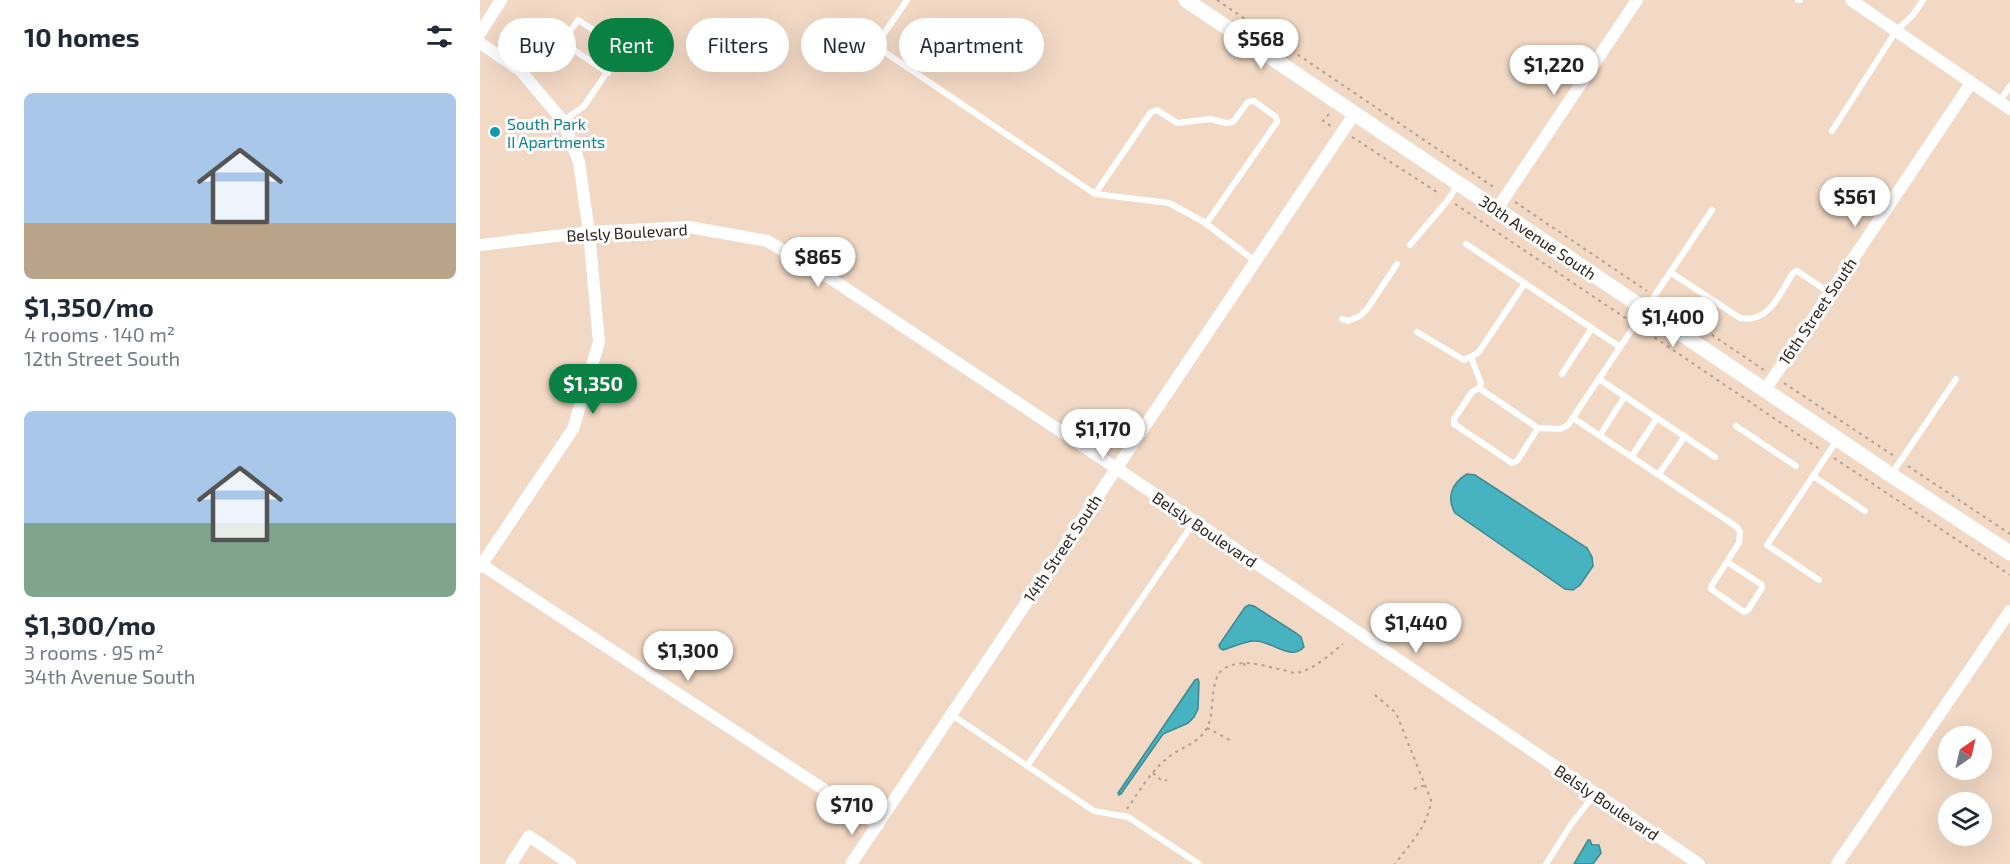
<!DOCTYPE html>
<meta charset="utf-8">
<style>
body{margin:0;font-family:"Exo 2",sans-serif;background:#f2f2f3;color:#1f2937;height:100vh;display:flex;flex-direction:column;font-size:22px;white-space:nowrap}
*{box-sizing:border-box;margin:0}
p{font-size:20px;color:#747a83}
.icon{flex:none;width:33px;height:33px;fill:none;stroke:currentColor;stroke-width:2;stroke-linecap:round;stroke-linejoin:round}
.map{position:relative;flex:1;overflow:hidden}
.sheet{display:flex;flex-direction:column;background:#fff;width:480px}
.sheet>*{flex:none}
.hud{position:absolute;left:18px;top:18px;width:570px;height:54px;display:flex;gap:12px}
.needle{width:39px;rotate:34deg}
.fabs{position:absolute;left:1458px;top:726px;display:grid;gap:12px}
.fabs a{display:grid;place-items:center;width:54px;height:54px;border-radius:50%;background:#fff;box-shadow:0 6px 24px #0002;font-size:30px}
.price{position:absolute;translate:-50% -51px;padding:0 14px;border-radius:21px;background:#fff;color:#222;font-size:20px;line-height:39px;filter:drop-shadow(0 2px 3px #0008)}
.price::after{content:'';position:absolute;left:50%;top:36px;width:18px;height:14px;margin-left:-9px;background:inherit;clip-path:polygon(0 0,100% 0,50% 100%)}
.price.on{background:#0b8043;color:#fff}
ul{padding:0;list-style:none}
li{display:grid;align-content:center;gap:12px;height:318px;padding:0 24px}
li span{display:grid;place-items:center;height:186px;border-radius:9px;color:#555}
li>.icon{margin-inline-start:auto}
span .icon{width:108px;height:108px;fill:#fffc;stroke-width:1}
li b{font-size:26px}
h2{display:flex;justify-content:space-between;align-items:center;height:72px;padding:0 24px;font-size:26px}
.chip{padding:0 21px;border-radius:27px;background:#fff;box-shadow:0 6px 24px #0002;font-size:21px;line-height:54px}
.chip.on{background:#0b8043;color:#fff}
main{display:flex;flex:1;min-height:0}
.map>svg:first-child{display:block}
.water{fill:#47b3c0;stroke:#3f888f;stroke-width:1.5}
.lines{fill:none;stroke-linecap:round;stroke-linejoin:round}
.path{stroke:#b4a090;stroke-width:2;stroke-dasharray:3 4.5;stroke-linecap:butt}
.service{stroke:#fff;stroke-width:6}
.minor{stroke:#fff;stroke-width:12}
.tertiary{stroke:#fff;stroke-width:15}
.culture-dot{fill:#0f9aa8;stroke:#fff;stroke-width:2}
.labels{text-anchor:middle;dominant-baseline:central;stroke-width:6;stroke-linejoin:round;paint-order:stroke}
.culture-label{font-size:16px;fill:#0d838f;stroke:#fff;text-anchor:start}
.street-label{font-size:16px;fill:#2d241c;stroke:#fff}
</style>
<main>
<section class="sheet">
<h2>10 homes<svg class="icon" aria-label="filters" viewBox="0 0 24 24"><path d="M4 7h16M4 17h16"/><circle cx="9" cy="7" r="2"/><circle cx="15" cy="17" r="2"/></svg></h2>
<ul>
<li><span style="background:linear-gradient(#a9c7e8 70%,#b9a48a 0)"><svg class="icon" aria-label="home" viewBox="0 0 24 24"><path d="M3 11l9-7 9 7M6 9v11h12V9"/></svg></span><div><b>$1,350/mo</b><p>4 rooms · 140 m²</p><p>12th Street South</p></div></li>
<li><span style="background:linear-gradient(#a9c7e8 60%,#7fa58c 0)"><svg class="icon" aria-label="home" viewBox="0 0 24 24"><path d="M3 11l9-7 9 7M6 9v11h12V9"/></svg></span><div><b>$1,300/mo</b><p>3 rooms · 95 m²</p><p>34th Avenue South</p></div></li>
</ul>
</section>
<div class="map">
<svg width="1530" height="864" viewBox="0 0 1530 864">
<rect width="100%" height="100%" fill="#f2d9c5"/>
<g class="water">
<path d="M987,474l8,1 112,73 5,9 1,9 -13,19 -7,5 -8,-1 -110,-76c-9,-16 -3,-30 12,-39z"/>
<path d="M769,605l5,1 42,27 5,4 3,10c-14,15 -33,-7 -49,-6 -11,0 -22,6 -32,9l-3,-2 -1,-3 26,-38z"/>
<polygon points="718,679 719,682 718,709 714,717 708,723 683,734 641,794 639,795 638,793 715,680"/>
<polygon points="1108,840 1110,840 1112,845 1119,845 1121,853 1113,864 1094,864"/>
</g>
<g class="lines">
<g class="path">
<polyline points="737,0 1015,188"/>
<polyline points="849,114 843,121 851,126"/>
<polyline points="872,137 960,194"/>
<polyline points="1035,202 1167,291"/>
<polyline points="975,204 1147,319"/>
<polyline points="1182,301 1284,370"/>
<polyline points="1162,329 1341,450"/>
<polyline points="1304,383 1414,456"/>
<polyline points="1354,458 1530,575"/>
<polyline points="1428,466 1530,534"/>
<polyline points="764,663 765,670"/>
<path d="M895,695l21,18 35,87c-2,25 -22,45 -36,64"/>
<polyline points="727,728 750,740"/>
<polyline points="673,773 682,781 687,780"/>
<polyline points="934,789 946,785"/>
<path d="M647,809c11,-16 23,-36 37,-48 13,-13 34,-16 43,-33 9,-16 1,-51 18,-60 19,-10 39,-2 58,2 4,1 9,3 13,3 18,-3 34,-19 47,-29"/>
</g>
<g class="service">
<polyline points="427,0 401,38 400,47 403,51 615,194 689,203 724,222 775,261"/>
<polyline points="1318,0 1320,0"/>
<polyline points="1520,101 1530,86"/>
<polyline points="83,121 104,106 143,49 98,20 82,42 128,73"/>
<polyline points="1352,131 1416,31 1433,15 1443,0"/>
<polyline points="615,194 671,112 677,110 697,123 730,119 746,123 753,122 768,102 774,101 796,117 797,122 726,224"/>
<polyline points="986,244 1140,347"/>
<polyline points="930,245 968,200 978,184"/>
<path d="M1190,272l70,46c29,6 40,-25 53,-45l4,-2 33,22"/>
<polyline points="862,319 868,321 880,316 887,309 917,264"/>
<polyline points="937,332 984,360 998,353 1045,283"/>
<polyline points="991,357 1001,383 999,388"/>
<polyline points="1082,374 1112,328"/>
<polyline points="1119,379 1235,457"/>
<polyline points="1093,418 1257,527 1260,532 1259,543 1232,585 1231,589 1264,612 1268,610 1282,588 1281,584 1247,562"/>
<polyline points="1256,426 1316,466"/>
<polyline points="1058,428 1037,461 1032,463 974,424 974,419 992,392 999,388 1058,428 1081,429 1088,425 1232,210"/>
<polyline points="1120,435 1145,396"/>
<polyline points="1152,456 1177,418"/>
<polyline points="1179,474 1205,436"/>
<polyline points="1411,475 1476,379"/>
<polyline points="1333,476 1385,511"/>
<polyline points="1339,580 1287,545 1357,440"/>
<polyline points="472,715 614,811 648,817 719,864"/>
<polyline points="547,766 714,522"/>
<polyline points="1066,864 1092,823 1115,794"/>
</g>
<g class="minor">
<polyline points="1371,0 1530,109"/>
<polyline points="0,33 21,0"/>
<polyline points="0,43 40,70 83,121 99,162 109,232 119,342 93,429 0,567"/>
<polyline points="1017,209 1157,0"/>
<polyline points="0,245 109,232 209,227 287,241 350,278 636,468 1219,864"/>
<polyline points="1285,390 1491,83"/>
<polyline points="2,565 398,825"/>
<polyline points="31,864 49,836 90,864"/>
<polyline points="371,864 875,113"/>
<polyline points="1357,864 1530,611"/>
</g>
<polyline class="tertiary" points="706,0 1411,475 1530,553"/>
</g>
<circle class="culture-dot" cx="15" cy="132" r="6"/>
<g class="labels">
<g class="culture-label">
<text x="27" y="123">South Park<tspan x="27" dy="18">II Apartments</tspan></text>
</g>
<g class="street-label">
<text transform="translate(147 232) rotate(-3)">Belsly Boulevard</text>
<text transform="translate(1058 237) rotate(34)">30th Avenue South</text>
<text transform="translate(1337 311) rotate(-56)">16th Street South</text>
<text transform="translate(725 529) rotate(34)">Belsly Boulevard</text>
<text transform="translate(582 548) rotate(-56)">14th Street South</text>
<text transform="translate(1127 802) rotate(34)">Belsly Boulevard</text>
</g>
</g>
</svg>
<div class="fabs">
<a><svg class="needle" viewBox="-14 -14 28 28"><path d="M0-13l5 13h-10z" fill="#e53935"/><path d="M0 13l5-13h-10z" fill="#747a83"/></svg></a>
<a><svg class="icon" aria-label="layers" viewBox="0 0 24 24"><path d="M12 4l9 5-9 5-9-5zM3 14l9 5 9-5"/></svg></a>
</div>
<b class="price" style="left:781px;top:70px">$568</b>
<b class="price" style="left:1074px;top:96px">$1,220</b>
<b class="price" style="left:1375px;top:228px">$561</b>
<b class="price" style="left:338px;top:288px">$865</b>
<b class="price" style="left:1193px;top:348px">$1,400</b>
<b class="price on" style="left:113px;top:415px">$1,350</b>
<b class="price" style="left:623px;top:460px">$1,170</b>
<b class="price" style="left:936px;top:654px">$1,440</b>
<b class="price" style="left:208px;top:682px">$1,300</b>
<b class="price" style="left:372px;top:836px">$710</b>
<div class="hud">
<a class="chip">Buy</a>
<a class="chip on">Rent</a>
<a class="chip">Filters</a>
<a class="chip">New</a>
<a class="chip">Apartment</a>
</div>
</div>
</main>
